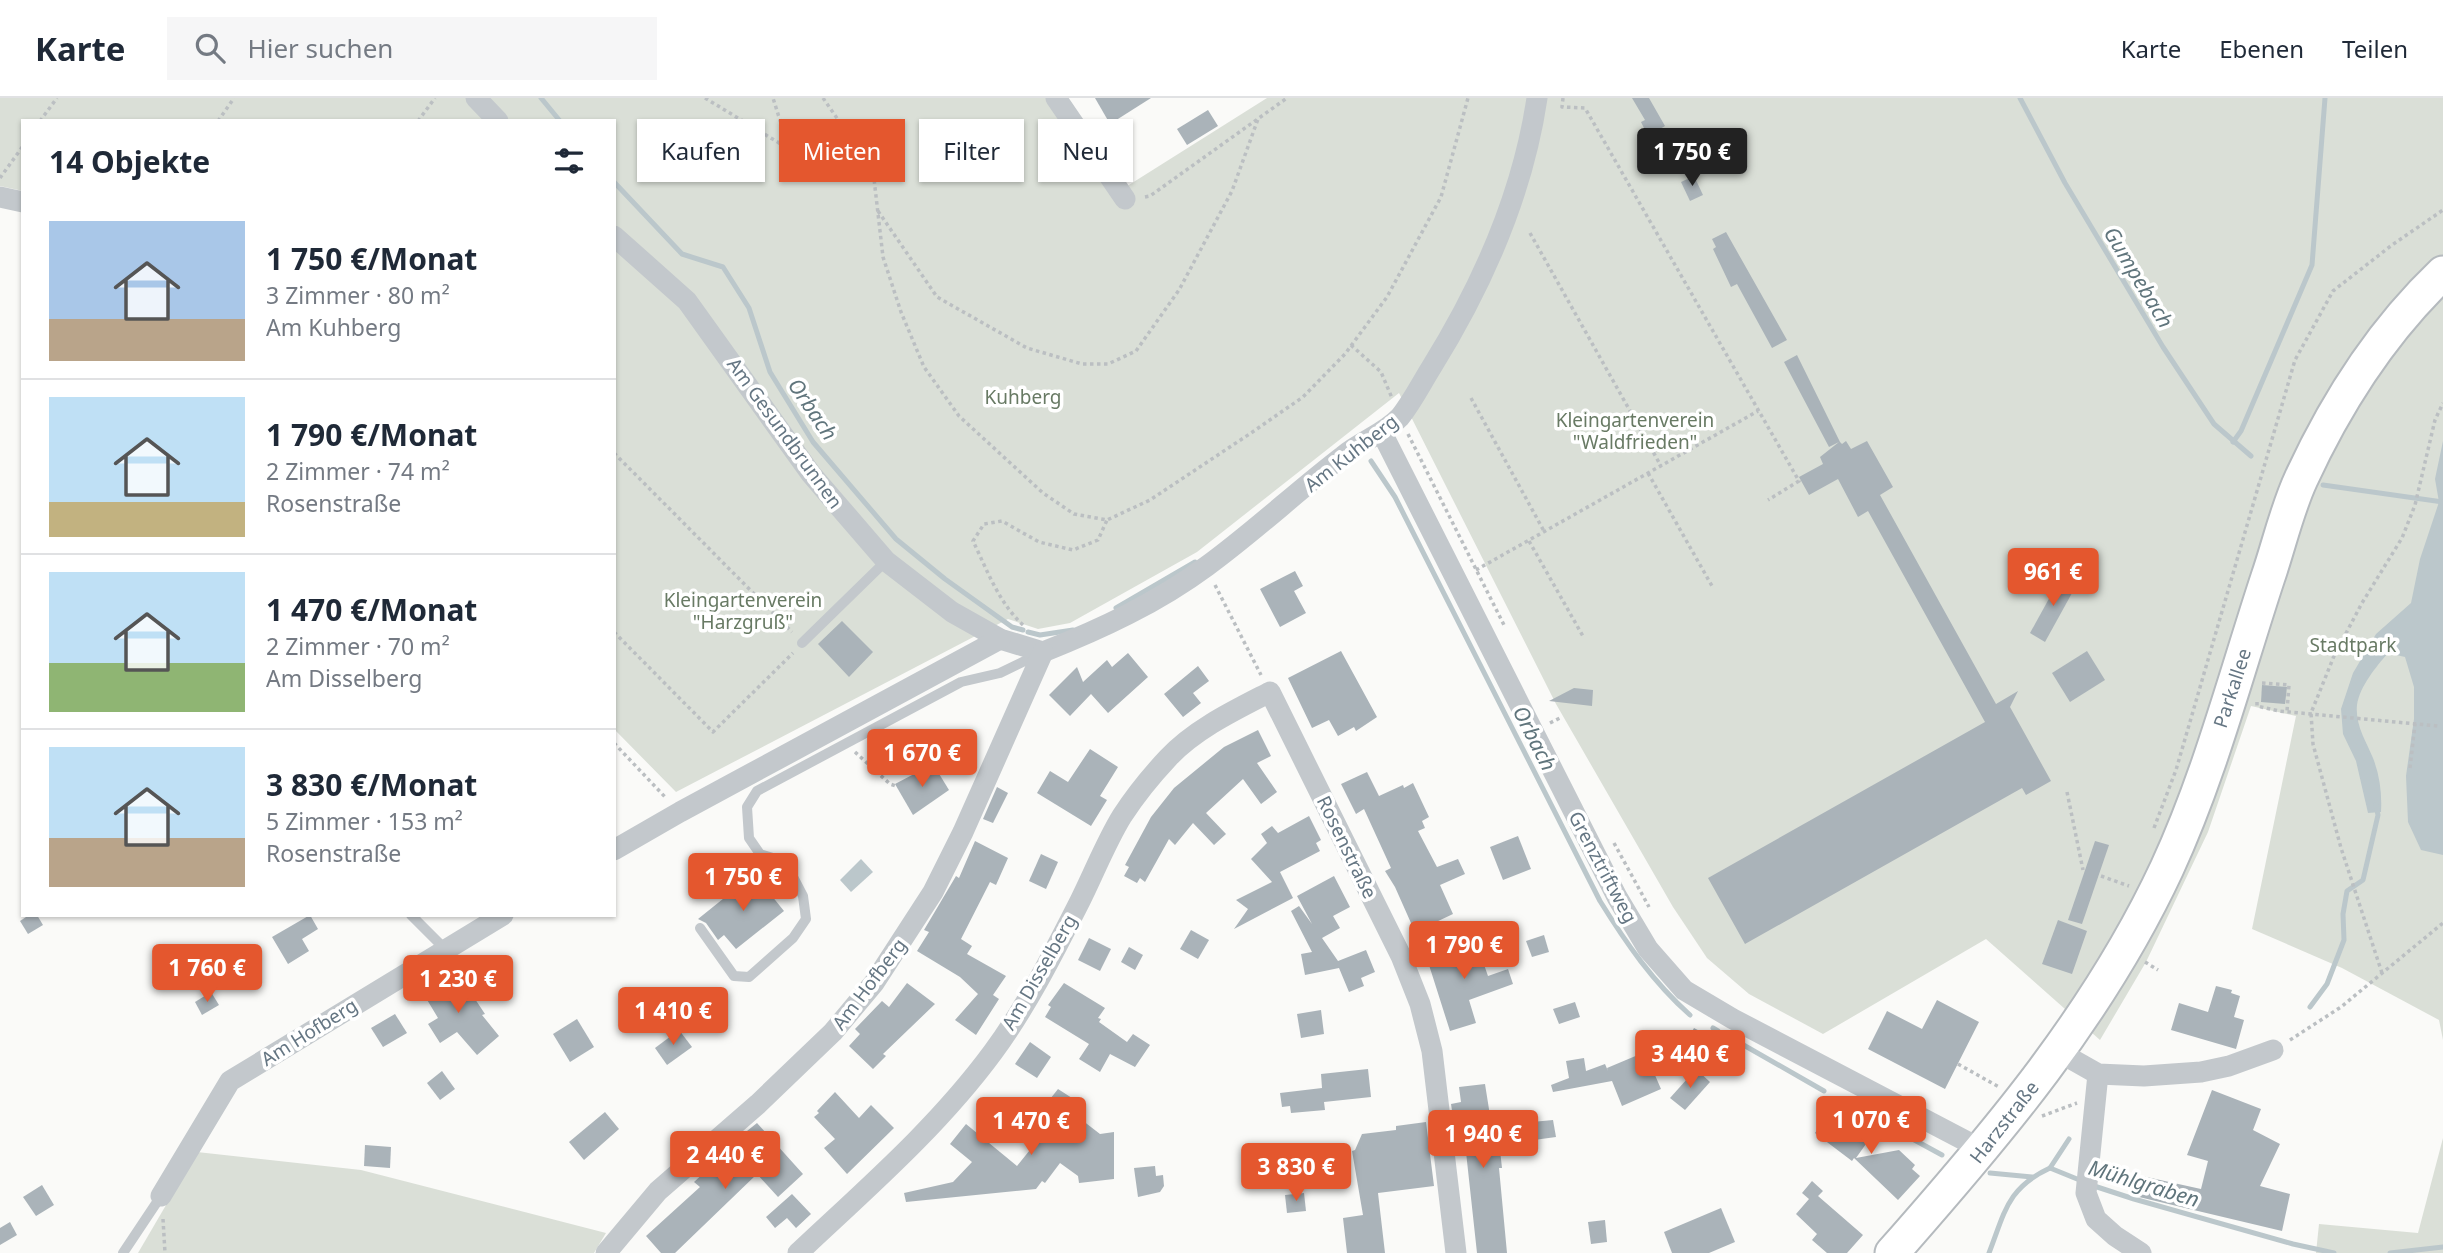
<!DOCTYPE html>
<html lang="de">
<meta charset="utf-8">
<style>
body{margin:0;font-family:"Noto Sans",sans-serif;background:#f6f6f7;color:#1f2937;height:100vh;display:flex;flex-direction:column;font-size:26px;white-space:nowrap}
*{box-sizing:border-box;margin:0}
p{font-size:23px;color:#747a83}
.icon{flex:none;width:38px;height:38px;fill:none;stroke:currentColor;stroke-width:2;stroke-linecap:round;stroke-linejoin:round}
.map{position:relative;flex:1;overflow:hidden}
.side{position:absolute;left:21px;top:21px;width:595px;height:798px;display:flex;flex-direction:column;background:#fff;border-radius:0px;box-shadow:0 2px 5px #0004}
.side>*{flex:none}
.guide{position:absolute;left:637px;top:21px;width:665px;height:63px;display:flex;gap:14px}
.price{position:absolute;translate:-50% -60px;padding:0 16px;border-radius:7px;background:#e4572e;color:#fff;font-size:23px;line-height:46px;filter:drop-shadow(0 2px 4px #0008)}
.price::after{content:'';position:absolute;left:50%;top:42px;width:21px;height:16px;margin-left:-10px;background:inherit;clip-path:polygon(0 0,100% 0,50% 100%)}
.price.current{background:#222;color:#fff}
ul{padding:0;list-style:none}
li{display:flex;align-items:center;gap:21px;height:175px;padding:0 28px}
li+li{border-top:2px solid #e0e1e3}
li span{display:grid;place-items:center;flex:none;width:196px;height:140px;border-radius:0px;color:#555}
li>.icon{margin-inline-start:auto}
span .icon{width:84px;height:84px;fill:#fffc;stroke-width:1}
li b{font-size:30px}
h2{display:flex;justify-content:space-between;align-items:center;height:84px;padding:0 28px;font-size:30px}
.pill{padding:0 24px;border-radius:0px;background:#fff;box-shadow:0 2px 5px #0004;font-size:24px;line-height:63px}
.pill.current{background:#e4572e;color:#fff}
header{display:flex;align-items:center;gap:42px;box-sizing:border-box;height:98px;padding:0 35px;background:#fff;border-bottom:2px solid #e0e1e3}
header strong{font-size:33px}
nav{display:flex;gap:38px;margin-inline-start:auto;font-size:24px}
.search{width:490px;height:63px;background:#f6f6f7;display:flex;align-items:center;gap:18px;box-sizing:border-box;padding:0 24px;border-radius:0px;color:#747a83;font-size:26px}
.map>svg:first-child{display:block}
.green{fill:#dadfd7}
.water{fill:#bbc7cb}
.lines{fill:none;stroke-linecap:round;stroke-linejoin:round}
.stream{stroke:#bbc7cb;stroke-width:5}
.building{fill:#aab3b9}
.primary-casing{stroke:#b5babe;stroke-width:37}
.path{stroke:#bbbfc2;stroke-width:3.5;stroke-dasharray:3.5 3.5;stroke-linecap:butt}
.service{stroke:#c3c8cc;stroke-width:10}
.minor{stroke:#c3c8cc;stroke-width:21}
.primary{stroke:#fff;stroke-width:33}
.labels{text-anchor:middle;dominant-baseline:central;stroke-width:7;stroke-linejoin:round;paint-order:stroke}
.park-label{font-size:19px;fill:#687a64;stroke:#fff}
.street-label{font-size:19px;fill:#657683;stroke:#fff}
.water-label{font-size:21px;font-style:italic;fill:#60757c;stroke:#fff}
</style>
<header>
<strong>Karte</strong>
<div class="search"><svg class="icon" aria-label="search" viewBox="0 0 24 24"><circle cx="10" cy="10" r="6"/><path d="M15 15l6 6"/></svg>Hier suchen</div>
<nav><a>Karte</a><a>Ebenen</a><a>Teilen</a></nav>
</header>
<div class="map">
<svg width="2443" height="1155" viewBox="0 0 2443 1155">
<rect width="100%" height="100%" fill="#fafaf8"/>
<g class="green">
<polygon points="0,0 1047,0 1113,97 1267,0 2443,0 2443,942 2439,922 2342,870 2252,831 2296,618 2251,608 2208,734 2146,864 2100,942 1986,841 1823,936 1749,896 1707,860 1673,809 1556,606 1399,295 1197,454 1070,525 1038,531 1008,521 676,694 614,631 614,23 23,23 23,93 0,88"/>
<polygon points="2443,1040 2443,1155 2316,1155 2319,1126 2418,1135"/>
<polygon points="197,1054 361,1072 606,1135 594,1155 138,1155"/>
</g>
<g class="water">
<path d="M2443,343v414l-22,-5 -13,-28 -2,-46 8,-57v-32l-9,-30 -17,-4c-12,14 -28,33 -31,52 -2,20 9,36 16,53 7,18 9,36 8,54l-13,1 -12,-52 -13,-27 -2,-25 12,-36 23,-39 35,-31 9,-44 19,-57 -4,-23z"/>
<polygon points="861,761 873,774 851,794 840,782"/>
</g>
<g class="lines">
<g class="stream">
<polyline points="541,0 560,23"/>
<polyline points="2020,0 2065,85 2163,249 2214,326 2251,358"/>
<polyline points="614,84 682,156 723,169 749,210 770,274 813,344 896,441 945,481 1012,529 1023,532"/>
<polyline points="2233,344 2241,333 2312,167 2325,0"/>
<path d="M1371,363l24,36 205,404c26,42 53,81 90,114"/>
<polyline points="2323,387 2443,404"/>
<polyline points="1116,510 1195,464"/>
<polyline points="1028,534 1040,537 1073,532"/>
<polyline points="2310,909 2327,886 2344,842 2343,816 2347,793 2363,782 2378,717 2376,707"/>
<polyline points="1713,930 1718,933"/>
<polyline points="1740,945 1824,993"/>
<polyline points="1841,1002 1942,1057"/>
<polyline points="2050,1070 2069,1041"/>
<polyline points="1990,1075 2032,1079"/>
<polyline points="2091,1087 2134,1101 2293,1146 2334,1155"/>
<path d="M1989,1155c16,-41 18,-65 61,-85l32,13"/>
<polyline points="2390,1155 2443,1149"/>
</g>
</g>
<g class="building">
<polygon points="1095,0 1151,0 1110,26"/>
<polygon points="1632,0 1649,0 1665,28 1648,38 1641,24 1645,22"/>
<polygon points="1208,12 1218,28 1187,47 1177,31"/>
<polygon points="1678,49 1688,70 1675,76 1665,55"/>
<polygon points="1694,78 1703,97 1690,103 1681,84"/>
<polygon points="1726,134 1787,242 1772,250 1737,186 1731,189 1713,151 1716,149 1712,141"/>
<polygon points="1797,257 1840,344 1842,346 1846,343 1851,351 1867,343 1893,389 1880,397 1996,606 2018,593 2010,609 2051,683 2026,697 2022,690 1745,846 1708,780 1985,624 1868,413 1858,419 1838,381 1809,397 1799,379 1823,366 1820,359 1839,344 1829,349 1784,264"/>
<polygon points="1295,473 1303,488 1294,493 1306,515 1280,529 1260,491"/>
<polygon points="2062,477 2077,486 2045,544 2030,535"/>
<polygon points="842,523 873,554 849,579 818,546"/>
<polygon points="1341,553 1377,619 1356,633 1354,629 1338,638 1329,622 1312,630 1288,580"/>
<polygon points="2087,553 2105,582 2070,604 2052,575"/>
<polygon points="1128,555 1148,579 1108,615 1091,596 1070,618 1049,597 1077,569 1083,584 1107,562 1112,569"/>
<polygon points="1198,568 1209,583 1193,595 1201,605 1183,619 1164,596"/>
<polygon points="2262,587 2287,589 2285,606 2261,604"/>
<polygon points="1574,590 1593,592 1592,608 1549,603"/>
<polygon points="1258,632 1271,658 1257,665 1277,694 1261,706 1243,681 1206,715 1226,736 1214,747 1193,725 1175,747 1169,741 1145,784 1140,780 1137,785 1124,778 1129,769 1125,767 1151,719 1174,690 1224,649"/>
<polygon points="1090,651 1118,669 1100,698 1107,702 1091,728 1037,695 1050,673 1068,684"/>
<polygon points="933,666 949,692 913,717 895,686"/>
<polygon points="1367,674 1379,698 1403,687 1404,690 1413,685 1429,719 1422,723 1425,730 1418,733 1437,769 1458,761 1465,776 1440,787 1453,816 1415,834 1395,789 1385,773 1391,770 1364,711 1356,716 1341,686"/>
<polygon points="997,689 1008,695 993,725 983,721"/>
<polygon points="1309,718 1321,742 1316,745 1320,753 1280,774 1293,800 1234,831 1248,811 1236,802 1272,784 1251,761 1267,745 1261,736 1272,728 1278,735"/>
<polygon points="1518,738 1531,771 1503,782 1490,749"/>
<polygon points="975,743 1008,760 996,787 990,784 961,841 972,848 967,856 1006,878 993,897 999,901 976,937 955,922 978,896 960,879 917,853 929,834 924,832 956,778 959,780"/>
<polygon points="2095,743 2109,747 2082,826 2068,822"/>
<polygon points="1041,756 1058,764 1046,791 1029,783"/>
<polygon points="754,776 784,813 736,851 724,837 718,842 706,825 698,821"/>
<polygon points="1334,778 1350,809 1333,818 1340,830 1322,840 1338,863 1366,852 1375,874 1361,880 1364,888 1349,894 1339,870 1305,877 1301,856 1312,854 1291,813 1299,808 1312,826 1297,798"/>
<polygon points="29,817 37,817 43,827 28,836 20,823"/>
<polygon points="310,817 318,831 302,841 309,853 288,866 272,839"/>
<polygon points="2058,822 2087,833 2072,876 2042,866"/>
<polygon points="1191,832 1209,842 1198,861 1180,851"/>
<polygon points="1544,837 1549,854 1532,859 1526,843"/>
<polygon points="1474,838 1488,878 1508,871 1513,886 1469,902 1476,925 1450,933 1429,867 1443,862 1439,851"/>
<polygon points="1089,840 1111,851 1100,873 1078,862"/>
<polygon points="1129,849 1143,857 1135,872 1121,864"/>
<polygon points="443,876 454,893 465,886 485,916 482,917 499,938 477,957 457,934 440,945 428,926 438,920 420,890"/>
<polygon points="907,885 935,906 883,956 886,958 873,971 849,948 860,936 855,931 882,903 889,909"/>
<polygon points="1064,885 1105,910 1098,920 1101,921 1099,924 1127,944 1133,936 1150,947 1135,969 1110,956 1100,974 1079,961 1089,946 1045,919 1051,909 1048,907"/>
<polygon points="2216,888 2232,892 2231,895 2240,898 2234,919 2244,922 2236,951 2171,932 2179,905 2208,914"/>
<polygon points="211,894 219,907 202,917 195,904"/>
<polygon points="1937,902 1979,924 1945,991 1868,951 1887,913 1922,931"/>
<polygon points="1575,904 1580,919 1559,926 1553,911"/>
<polygon points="1321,912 1324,936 1301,940 1297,916"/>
<polygon points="395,916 407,935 383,949 371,930"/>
<polygon points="577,921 594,949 570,964 553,936"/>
<polygon points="1694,930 1711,939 1702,955 1685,946"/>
<polygon points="679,932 692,949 667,967 655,950"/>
<polygon points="1030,944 1051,959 1037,980 1015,966"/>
<polygon points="1645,954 1661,991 1622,1008 1612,983 1553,994 1551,987 1569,980 1566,963 1584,960 1586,973 1605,966 1608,973 1607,970"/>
<polygon points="1368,971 1371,999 1324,1004 1325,1012 1291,1015 1290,1008 1282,1009 1280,995 1322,990 1321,976"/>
<polygon points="1696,971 1710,984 1685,1012 1670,1000"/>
<polygon points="442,973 455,991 440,1002 427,985"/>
<polygon points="1485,986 1495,1049 1500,1052 1502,1070 1499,1070 1507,1155 1477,1155 1466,1054 1470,1053 1466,1018 1453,1019 1451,1006 1461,1004 1459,989"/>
<polygon points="1058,991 1086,1009 1078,1019 1100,1036 1114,1034 1114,1081 1079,1085 1078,1078 1060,1065 1045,1085 1042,1083 1036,1091 906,1104 904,1095 953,1084 972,1064 950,1046 966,1026 1017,1068 1050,1027 1047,1024 1052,1017 1043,1010"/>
<polygon points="2212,992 2261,1011 2253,1032 2280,1046 2260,1088 2290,1096 2282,1133 2139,1099 2142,1078 2201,1091 2208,1063 2187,1057"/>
<polygon points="835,994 859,1020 871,1007 894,1030 847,1076 824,1050 835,1041 814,1019 819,1015 817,1013"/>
<polygon points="605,1014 619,1031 584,1062 569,1044"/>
<polygon points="1828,1017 1852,1034 1859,1025 1873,1036 1856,1060 1899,1052 1915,1067 1912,1071 1920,1078 1898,1102 1854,1060 1852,1063 1815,1035"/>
<polygon points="1553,1022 1556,1039 1534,1042 1532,1024"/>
<polygon points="1426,1024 1434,1088 1378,1095 1385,1155 1347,1155 1343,1120 1363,1117 1352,1053 1355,1052 1362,1036 1396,1032 1396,1028"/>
<polygon points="757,1025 803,1076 778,1099 757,1076 675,1155 661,1155 646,1138 700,1089 694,1084 721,1059 732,1071 758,1048 747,1033"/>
<polygon points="365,1047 391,1049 390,1070 364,1068"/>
<polygon points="1155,1068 1156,1078 1163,1077 1164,1088 1160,1094 1138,1099 1134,1070"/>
<polygon points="1812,1083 1823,1093 1818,1098 1863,1137 1847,1155 1827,1155 1812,1142 1817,1136 1796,1116 1809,1101 1802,1095"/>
<polygon points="42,1087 54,1107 36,1118 23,1099"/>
<polygon points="1304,1095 1306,1113 1287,1115 1285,1097"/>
<polygon points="792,1096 811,1116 796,1130 787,1120 775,1130 766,1119"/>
<polygon points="1721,1110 1735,1144 1709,1155 1672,1155 1664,1134"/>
<polygon points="1605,1122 1607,1144 1591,1146 1588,1124"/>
<polygon points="10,1124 17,1137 0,1147 0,1130"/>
</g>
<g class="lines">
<defs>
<path id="primary" d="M1892,1155c106,-120 207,-239 275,-385 43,-93 69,-194 101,-291 11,-32 19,-68 33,-98 35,-76 81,-148 142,-206"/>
</defs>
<use href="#primary" class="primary-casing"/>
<g class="path">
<polyline points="705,0 789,51 773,0"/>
<polyline points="823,0 873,72 883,159 901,214 924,269 959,318 1043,395 1074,416 1107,422 1150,402 1251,335 1303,299 1345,256 1387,199 1441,99 1468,0"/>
<polyline points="1563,0 1562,9 1585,10 1799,383 1768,402"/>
<polyline points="40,23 57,0"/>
<polyline points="218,23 234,0"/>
<polyline points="418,23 435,0"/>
<polyline points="0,80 23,48"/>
<polyline points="1145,99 1150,98 1287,0"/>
<polyline points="878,113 937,199 1027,250 1082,266 1108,266 1136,253 1179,192 1232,93 1258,21"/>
<polyline points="1530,135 1661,368"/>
<polyline points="1351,247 1381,274 1392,300"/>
<polyline points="1471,300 1545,435"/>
<polyline points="1408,336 1505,529"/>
<polyline points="614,355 792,534"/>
<polyline points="1648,375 1712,488"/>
<polyline points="1529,443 1584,540"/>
<polyline points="1476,472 1758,313"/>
<polyline points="1215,487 1261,577"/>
<path d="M1023,527c-24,-22 -36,-55 -50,-84l11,-17 18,-3 37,21 34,8 25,-10 9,-20"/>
<polyline points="614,534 713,634 793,555"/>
<polyline points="2262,585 2289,587 2287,613"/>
<polyline points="2257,604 2257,608 2279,613 2438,628"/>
<polyline points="1550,625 1560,620"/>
<polyline points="614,645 666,700"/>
<polyline points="855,654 890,686 896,688"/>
<polyline points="2410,670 2415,626"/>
<polyline points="2067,694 2083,772"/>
<polyline points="2154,730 2176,672 2295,262 2333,193 2392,147 2443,112"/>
<polyline points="1614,745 1649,809"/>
<polyline points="2101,778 2129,788"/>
<polyline points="768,794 781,783"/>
<polyline points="2145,864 2158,872"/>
<polyline points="2382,875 2341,750 2313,646 2311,615 2334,558 2362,505 2402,440 2415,407 2435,322 2443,305"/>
<polyline points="2290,942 2341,909 2443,825"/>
<polyline points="1958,966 1999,989"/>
<polyline points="2042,1018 2077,1005"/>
<polyline points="163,1121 165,1155"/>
</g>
<g class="service">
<polyline points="802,545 886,463"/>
<polyline points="411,817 445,851"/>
<polyline points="700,830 734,878 749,879 793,840 806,821 803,798 791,775 776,761 760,756 749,740 747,709 757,693 961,584 1000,575 1041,555"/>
<polyline points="123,1155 161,1098"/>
</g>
<g class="minor">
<polyline points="476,0 498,23"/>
<polyline points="1056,0 1125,101"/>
<polyline points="0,99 23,104"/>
<polyline points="614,138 687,203 811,376 886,463 952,514 1000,541 1043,554"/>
<polyline points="1382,335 1617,799 1648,851 1684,892 1733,921 1983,1052"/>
<path d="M1043,554c58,-23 114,-49 164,-86 48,-35 90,-75 136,-110 18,-15 41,-22 57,-39 12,-15 21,-33 31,-49 51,-82 92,-175 106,-270"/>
<polyline points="614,752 680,714 1000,541"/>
<polyline points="2059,954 2098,976 2144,978 2201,974 2229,968 2273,952"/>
<polyline points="2098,976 2086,1095 2096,1121 2115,1138 2141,1155"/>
<polyline points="161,1098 230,983 503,817"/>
<polyline points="606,1155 658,1093 758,1006 833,934 874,885 933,794 963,734 1043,554"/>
<path d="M798,1155c68,-64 139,-125 195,-201 34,-46 61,-100 87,-151 14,-28 26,-59 42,-85 13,-20 30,-41 46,-58 27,-29 67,-48 102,-66l131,264 19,48 12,47 24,202"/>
</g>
<use href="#primary" class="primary"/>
</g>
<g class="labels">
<g class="park-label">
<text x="1023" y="299">Kuhberg</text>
<text x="1635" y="322">Kleingartenverein<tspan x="1635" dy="22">"Waldfrieden"</tspan></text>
<text x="743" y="502">Kleingartenverein<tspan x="743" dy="22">"Harzgruß"</tspan></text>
<text x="2353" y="547">Stadtpark</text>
</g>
<g class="street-label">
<text transform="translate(785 335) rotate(54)">Am Gesundbrunnen</text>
<text transform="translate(1351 355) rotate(-38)">Am Kuhberg</text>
<text transform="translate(2232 590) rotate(-72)">Parkallee</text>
<text transform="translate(1347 749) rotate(64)">Rosenstraße</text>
<text transform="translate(1603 769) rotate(62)">Grenztriftweg</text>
<text transform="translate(1039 874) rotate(-60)">Am Disselberg</text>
<text transform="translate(869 886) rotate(-53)">Am Hofberg</text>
<text transform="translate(309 934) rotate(-32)">Am Hofberg</text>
<text transform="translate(2004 1024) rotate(-52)">Harzstraße</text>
</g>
<g class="water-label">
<text transform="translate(2139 179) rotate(59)">Gumpebach</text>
<text transform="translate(813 311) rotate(56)">Orbach</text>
<text transform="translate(1535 640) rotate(63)">Orbach</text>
<text transform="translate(2144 1085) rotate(17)">Mühlgraben</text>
</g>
</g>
</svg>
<b class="price current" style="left:1692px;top:90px">1 750 €</b>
<b class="price" style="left:2053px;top:510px">961 €</b>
<b class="price" style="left:922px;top:691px">1 670 €</b>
<b class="price" style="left:743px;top:815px">1 750 €</b>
<b class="price" style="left:1464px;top:883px">1 790 €</b>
<b class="price" style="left:207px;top:906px">1 760 €</b>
<b class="price" style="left:458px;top:917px">1 230 €</b>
<b class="price" style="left:673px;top:949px">1 410 €</b>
<b class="price" style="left:1690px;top:992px">3 440 €</b>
<b class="price" style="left:1871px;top:1058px">1 070 €</b>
<b class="price" style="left:1031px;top:1059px">1 470 €</b>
<b class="price" style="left:1483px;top:1072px">1 940 €</b>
<b class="price" style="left:725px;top:1093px">2 440 €</b>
<b class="price" style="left:1296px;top:1105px">3 830 €</b>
<div class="guide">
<a class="pill">Kaufen</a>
<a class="pill current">Mieten</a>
<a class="pill">Filter</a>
<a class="pill">Neu</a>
</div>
<section class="side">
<h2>14 Objekte<svg class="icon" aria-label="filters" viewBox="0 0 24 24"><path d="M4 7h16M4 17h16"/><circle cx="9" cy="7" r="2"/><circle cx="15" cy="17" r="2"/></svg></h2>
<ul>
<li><span style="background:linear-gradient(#a9c7e8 70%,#b9a48a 0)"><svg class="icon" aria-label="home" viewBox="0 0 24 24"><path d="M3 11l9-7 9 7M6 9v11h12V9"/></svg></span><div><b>1 750 €/Monat</b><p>3 Zimmer · 80 m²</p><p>Am Kuhberg</p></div></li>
<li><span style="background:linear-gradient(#bfe0f5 75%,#c2b280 0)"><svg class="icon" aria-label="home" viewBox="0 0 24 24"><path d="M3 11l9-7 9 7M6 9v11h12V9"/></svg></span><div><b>1 790 €/Monat</b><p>2 Zimmer · 74 m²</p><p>Rosenstraße</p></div></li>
<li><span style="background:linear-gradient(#bfe0f5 65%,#8fb573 0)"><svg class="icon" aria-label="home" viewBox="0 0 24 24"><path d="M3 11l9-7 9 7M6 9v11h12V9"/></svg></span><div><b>1 470 €/Monat</b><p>2 Zimmer · 70 m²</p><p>Am Disselberg</p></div></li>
<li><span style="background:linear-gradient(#bfe0f5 65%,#b9a48a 0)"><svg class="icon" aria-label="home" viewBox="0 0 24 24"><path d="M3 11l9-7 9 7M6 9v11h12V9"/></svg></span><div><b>3 830 €/Monat</b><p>5 Zimmer · 153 m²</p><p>Rosenstraße</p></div></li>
</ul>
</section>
</div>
